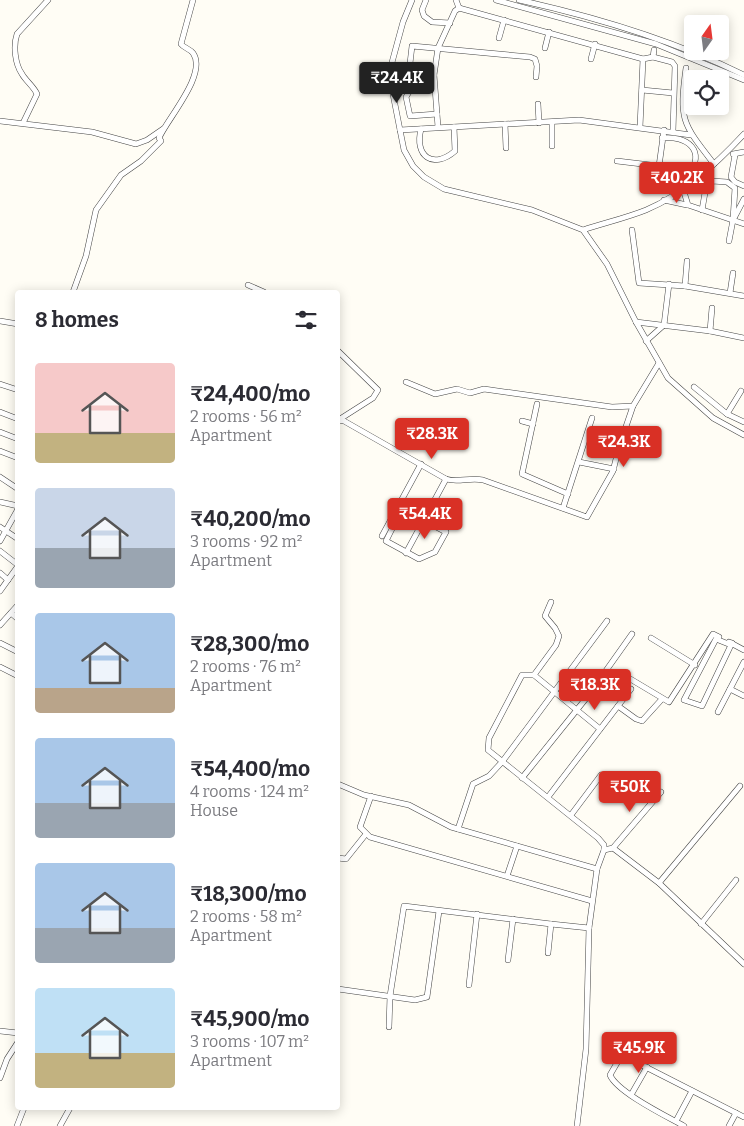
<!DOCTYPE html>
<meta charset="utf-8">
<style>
body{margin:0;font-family:Bitter,serif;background:#f2f2f3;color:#2b2b33;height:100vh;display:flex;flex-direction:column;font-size:19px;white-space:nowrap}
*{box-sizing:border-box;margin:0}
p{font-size:16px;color:#7c7c81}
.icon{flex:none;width:28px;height:28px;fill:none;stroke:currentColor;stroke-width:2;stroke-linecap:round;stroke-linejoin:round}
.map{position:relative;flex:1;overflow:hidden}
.details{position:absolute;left:15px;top:290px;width:325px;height:820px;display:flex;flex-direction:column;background:#fff;border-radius:5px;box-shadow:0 2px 12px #0003}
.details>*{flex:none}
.needle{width:32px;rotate:14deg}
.fabs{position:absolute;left:684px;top:15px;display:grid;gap:10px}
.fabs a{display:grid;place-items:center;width:45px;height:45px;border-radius:5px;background:#fff;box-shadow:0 2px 12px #0003;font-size:25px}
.price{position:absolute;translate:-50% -42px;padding:0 11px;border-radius:5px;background:#d93025;color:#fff;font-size:16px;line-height:32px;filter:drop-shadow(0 1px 2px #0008)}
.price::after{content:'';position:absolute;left:50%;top:30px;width:15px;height:11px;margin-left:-8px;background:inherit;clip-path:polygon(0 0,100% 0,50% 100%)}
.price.current{background:#222;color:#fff}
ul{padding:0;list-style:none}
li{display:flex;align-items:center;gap:15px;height:125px;padding:0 20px}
li span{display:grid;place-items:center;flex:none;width:140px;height:100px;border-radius:5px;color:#555}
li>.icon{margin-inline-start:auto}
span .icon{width:60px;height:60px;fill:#fffc;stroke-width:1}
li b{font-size:21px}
h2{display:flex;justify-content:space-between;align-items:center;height:60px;padding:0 20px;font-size:21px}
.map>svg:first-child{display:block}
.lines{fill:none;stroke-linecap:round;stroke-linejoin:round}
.street-casing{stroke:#444;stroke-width:6}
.street{stroke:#fff;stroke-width:5}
</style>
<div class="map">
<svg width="744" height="1126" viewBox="0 0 744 1126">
<rect width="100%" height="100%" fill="#fffdf5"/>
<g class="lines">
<defs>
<g id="street">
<polyline points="412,0 403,22 391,66 391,84 400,130 404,150 413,166 424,177 444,189 532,210 583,230 607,264 636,322 668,378 713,418 744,435"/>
<polyline points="426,0 422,10 424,16 432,22 450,23"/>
<polyline points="456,0 459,8"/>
<polyline points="496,0 656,44 744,80"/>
<path d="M519,0c77,17 154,40 225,75"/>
<polyline points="499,38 504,20"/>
<polyline points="545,48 549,32"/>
<polyline points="653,57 672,62 675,66 673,131"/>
<polyline points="591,59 595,44"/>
<path d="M686,68c-7,52 -4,55 28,96"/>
<polyline points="434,75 416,75 409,72 412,46 530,57 535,59 537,66 536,77"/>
<polyline points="434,83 412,87 406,97 410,116 437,114"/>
<polyline points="642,90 673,93"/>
<polyline points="538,104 539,123"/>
<polyline points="0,121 92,132 136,144 147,140 163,129"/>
<polyline points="552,122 552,146"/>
<path d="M23,123l14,-29c-3,-7 -11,-13 -15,-20 -7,-10 -9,-28 -5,-40l31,-34"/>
<polyline points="505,124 506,148"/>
<polyline points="438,127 434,75 438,48 455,11 459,8 643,59 653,57 654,50"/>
<polyline points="640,127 643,59"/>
<path d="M421,129c-7,27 12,41 34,22l-1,-24"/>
<polyline points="400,130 579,120 691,135"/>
<path d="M662,138c25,-3 45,13 26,37 -12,2 -22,1 -29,-9l5,-36"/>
<polyline points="733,154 744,152"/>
<polyline points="735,155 731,177 735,182 744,186"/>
<polyline points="617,161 659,166"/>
<polyline points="649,178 662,170"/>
<polyline points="683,189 688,205 744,224"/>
<polyline points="664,200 687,205"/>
<polyline points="702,210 706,187 712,181 727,182 735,188 733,220"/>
<path d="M583,230c21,-7 43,-12 63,-20 38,-16 70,-46 98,-76"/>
<polyline points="632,230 639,283 685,286 744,296"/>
<polyline points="729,241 733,220 744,199"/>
<polyline points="248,285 264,292"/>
<polyline points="685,286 687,261"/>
<path d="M73,292l13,-36 10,-46 25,-35 20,-14 20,-20 -2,-3c8,-19 49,-64 34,-85 -3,-4 -9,-5 -12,-9l12,-44"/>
<polyline points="730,293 733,273"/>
<polyline points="0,321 18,324"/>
<polyline points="636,322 710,331 744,338"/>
<polyline points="710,331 712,308"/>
<polyline points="646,341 664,325 669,284"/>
<polyline points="338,351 378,390 373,398 340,419"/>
<polyline points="406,382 435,394 457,389 470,393 484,389 612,407 633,406 659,363"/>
<polyline points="0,384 18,390"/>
<polyline points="694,387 727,414 744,422"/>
<polyline points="537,404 522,474 568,494"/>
<polyline points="0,412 18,419"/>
<polyline points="727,414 741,391"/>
<path d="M338,420l6,1 102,58c12,4 24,-2 37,1l104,37 26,-46 6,-24 14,-41"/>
<polyline points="522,421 533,424"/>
<polyline points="0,432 18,439"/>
<polyline points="0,451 18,458"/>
<polyline points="579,462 614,469"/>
<polyline points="0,477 18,489"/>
<polyline points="0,502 18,506"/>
<polyline points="398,507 446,532 435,552 419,559 386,541 402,509"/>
<polyline points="563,508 592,418"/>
<polyline points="0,527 18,539"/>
<polyline points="382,536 421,464"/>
<polyline points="0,541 18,509"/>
<polyline points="0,551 18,565"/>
<polyline points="406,553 446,479"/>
<polyline points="0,573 8,580"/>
<polyline points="0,591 18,566"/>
<polyline points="551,602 545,616 555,628 559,636 556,645 534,675 600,729"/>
<polyline points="11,613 18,619"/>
<polyline points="0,625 18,605"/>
<polyline points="651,638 695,665"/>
<polyline points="729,642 744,650"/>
<polyline points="0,643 18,652"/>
<polyline points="731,645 716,639 684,700 702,706 731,645 732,643"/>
<polyline points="0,667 18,676"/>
<polyline points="622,674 669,702 713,634 719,637"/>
<polyline points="534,675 522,675 489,738 488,750 598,838 604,845 604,850 597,869 589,928 586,1049 577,1126"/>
<polyline points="730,689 744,696"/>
<polyline points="618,706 636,719 642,721 662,699"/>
<polyline points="718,712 744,662"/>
<polyline points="522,778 588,696 632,634"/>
<polyline points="338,784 364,795 409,805 451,827 597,869"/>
<polyline points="371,796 360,827 370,837 592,901"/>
<polyline points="548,797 631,689"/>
<polyline points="571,815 601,775"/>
<polyline points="458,829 473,784 489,776 502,762 607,621"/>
<polyline points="613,848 659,883 744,964"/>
<polyline points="604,850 613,848 661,792"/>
<polyline points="338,858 346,859 366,834"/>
<polyline points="507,876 517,846"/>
<polyline points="659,883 740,786"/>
<polyline points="551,924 589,928"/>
<polyline points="701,924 736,880"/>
<polyline points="508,960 513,919"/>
<polyline points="469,985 477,914"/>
<polyline points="338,989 415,1000 427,997 439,911"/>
<polyline points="389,1027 390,996 404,906 551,924 548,953"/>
<polyline points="0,1031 18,1033"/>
<polyline points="0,1078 7,1059 18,1042"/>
<polyline points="631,1095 647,1067"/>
<polyline points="676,1121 692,1091"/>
<polyline points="17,1126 24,1108"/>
<polyline points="60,1126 70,1108"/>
<path d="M684,1126c-18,-10 -67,-34 -74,-51l11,-19 5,1 118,60"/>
<polyline points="729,1126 736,1113"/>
</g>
</defs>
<use href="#street" class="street-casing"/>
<use href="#street" class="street"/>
</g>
</svg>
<div class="fabs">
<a><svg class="needle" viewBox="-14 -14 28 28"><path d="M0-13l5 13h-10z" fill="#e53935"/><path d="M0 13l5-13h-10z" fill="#7c7c81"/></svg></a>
<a><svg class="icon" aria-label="locate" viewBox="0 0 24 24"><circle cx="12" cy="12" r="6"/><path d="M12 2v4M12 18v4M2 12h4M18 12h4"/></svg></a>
</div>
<b class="price current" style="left:397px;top:104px">₹24.4K</b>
<b class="price" style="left:677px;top:204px">₹40.2K</b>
<b class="price" style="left:432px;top:460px">₹28.3K</b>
<b class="price" style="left:624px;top:468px">₹24.3K</b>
<b class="price" style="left:425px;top:540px">₹54.4K</b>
<b class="price" style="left:595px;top:711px">₹18.3K</b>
<b class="price" style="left:630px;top:813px">₹50K</b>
<b class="price" style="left:639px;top:1074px">₹45.9K</b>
<section class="details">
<h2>8 homes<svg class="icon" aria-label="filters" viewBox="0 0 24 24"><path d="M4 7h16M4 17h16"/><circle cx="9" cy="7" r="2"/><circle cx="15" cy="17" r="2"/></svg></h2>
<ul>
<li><span style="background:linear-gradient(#f6c9c9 70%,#c2b280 0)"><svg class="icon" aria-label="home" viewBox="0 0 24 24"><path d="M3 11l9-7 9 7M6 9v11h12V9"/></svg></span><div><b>₹24,400/mo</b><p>2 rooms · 56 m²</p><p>Apartment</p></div></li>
<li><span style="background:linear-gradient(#c9d6e8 60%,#9aa5b1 0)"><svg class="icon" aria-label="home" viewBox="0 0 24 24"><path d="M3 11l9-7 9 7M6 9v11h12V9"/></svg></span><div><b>₹40,200/mo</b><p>3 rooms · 92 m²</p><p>Apartment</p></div></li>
<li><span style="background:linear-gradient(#a9c7e8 75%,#b9a48a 0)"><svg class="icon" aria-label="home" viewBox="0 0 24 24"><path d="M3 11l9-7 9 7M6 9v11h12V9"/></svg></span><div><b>₹28,300/mo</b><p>2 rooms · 76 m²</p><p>Apartment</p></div></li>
<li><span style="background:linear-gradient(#a9c7e8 65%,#9aa5b1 0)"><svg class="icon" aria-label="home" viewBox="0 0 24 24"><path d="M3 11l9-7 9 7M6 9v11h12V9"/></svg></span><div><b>₹54,400/mo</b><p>4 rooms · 124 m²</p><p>House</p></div></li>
<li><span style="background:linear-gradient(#a9c7e8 65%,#9aa5b1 0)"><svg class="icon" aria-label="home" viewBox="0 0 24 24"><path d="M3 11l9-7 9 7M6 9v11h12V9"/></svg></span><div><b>₹18,300/mo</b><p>2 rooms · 58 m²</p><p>Apartment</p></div></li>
<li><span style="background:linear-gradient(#bfe0f5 65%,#c2b280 0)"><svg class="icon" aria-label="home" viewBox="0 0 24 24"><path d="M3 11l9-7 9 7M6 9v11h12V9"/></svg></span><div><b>₹45,900/mo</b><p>3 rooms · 107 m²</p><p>Apartment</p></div></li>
</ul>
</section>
</div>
